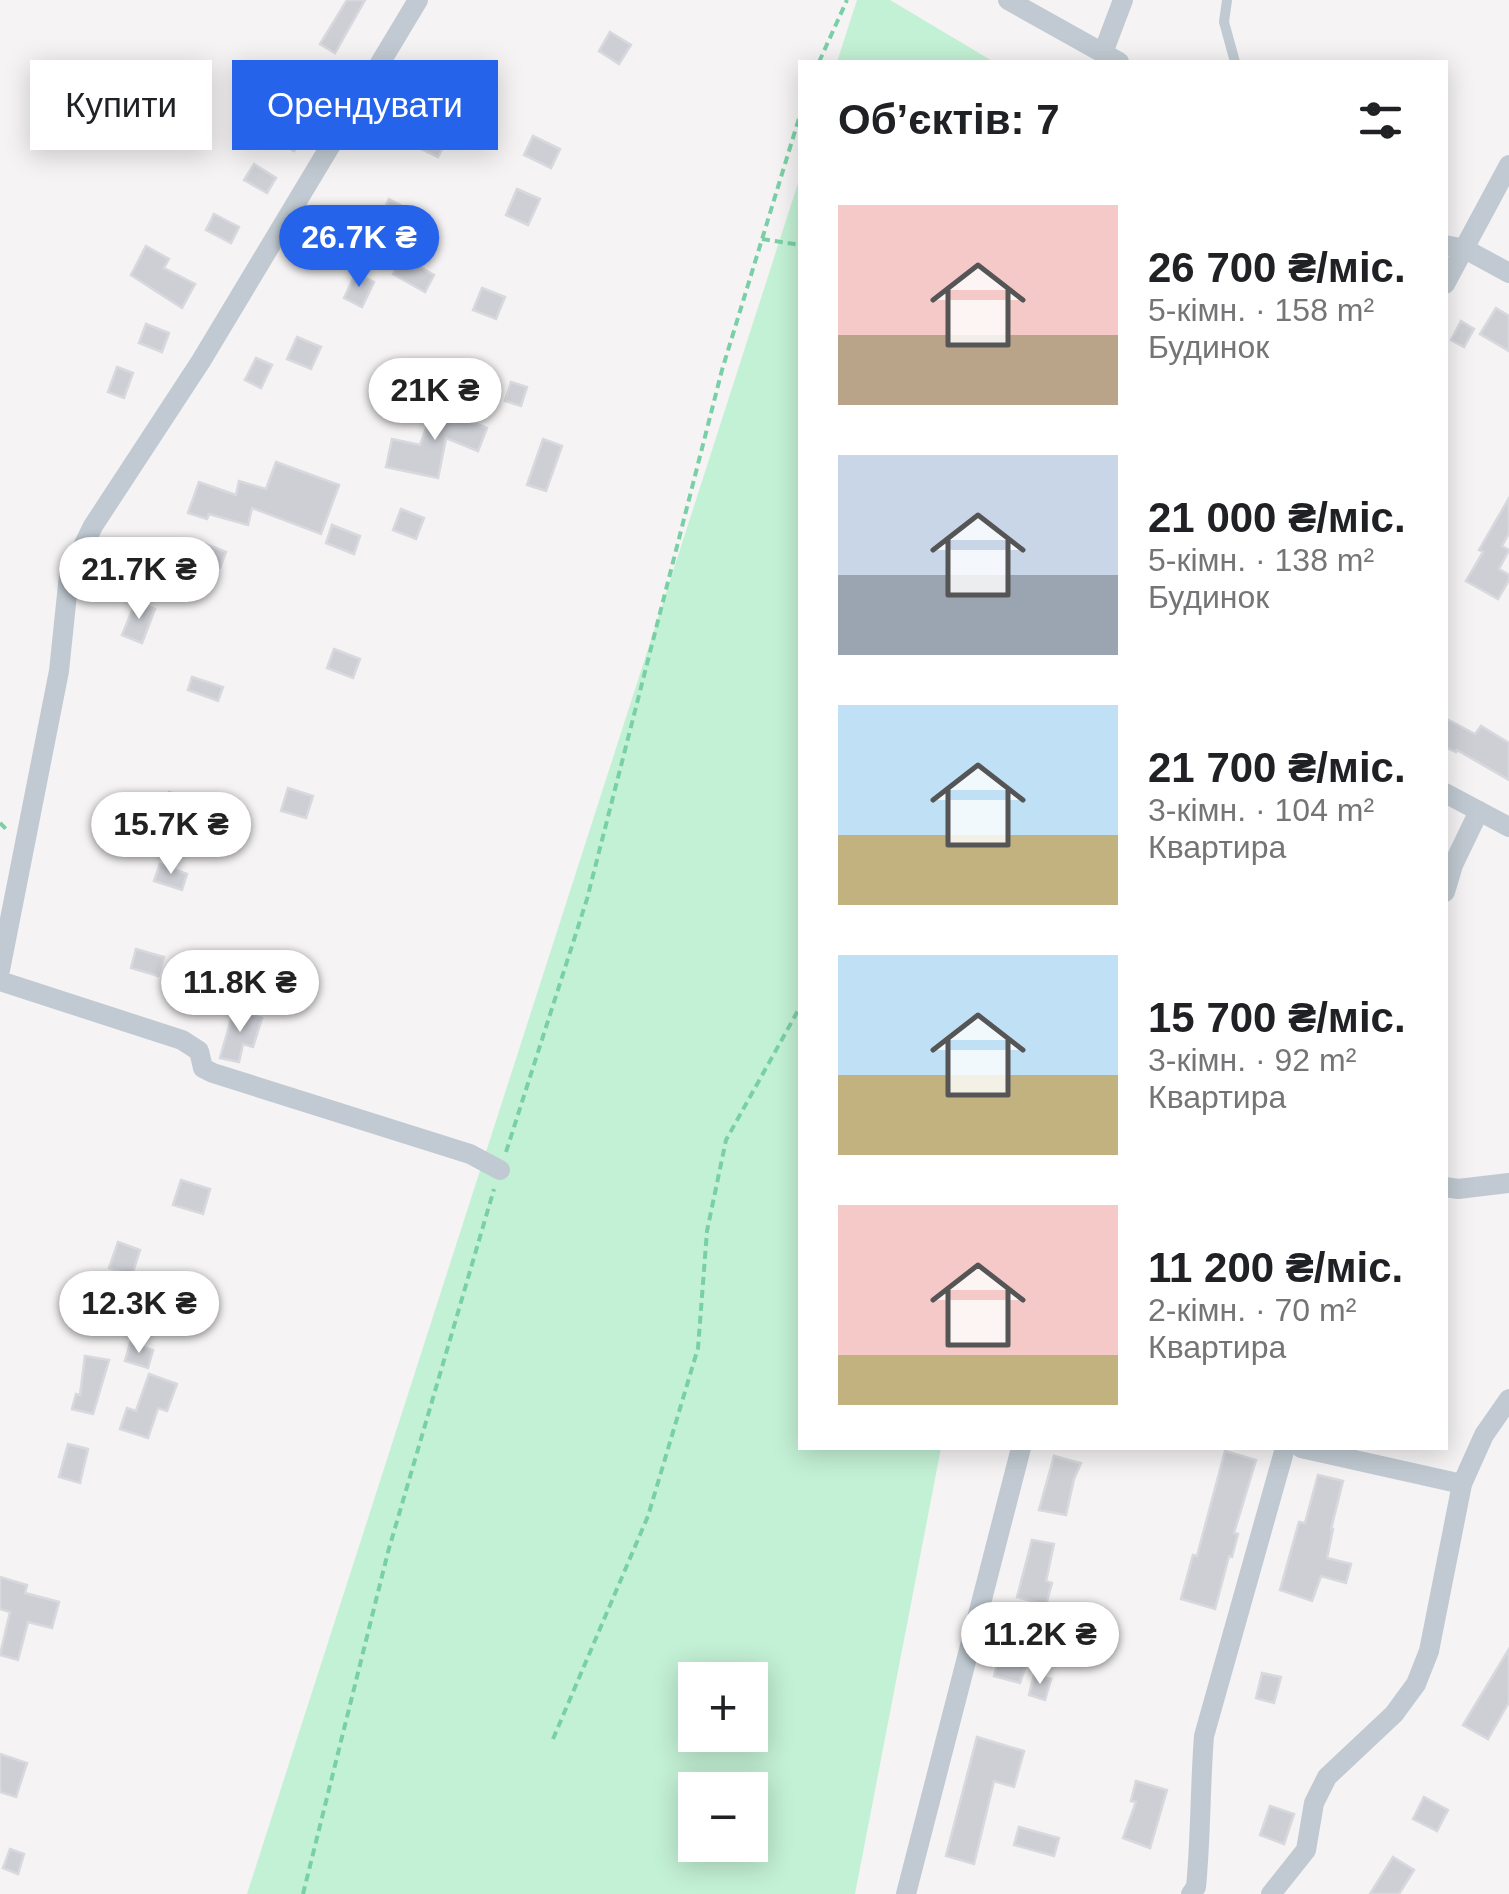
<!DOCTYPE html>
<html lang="uk">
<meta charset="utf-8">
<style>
body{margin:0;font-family:Arial,sans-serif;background:#f6f6f6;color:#202124;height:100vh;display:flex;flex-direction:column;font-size:38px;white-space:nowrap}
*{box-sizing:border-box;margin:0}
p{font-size:32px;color:#757577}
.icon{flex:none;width:55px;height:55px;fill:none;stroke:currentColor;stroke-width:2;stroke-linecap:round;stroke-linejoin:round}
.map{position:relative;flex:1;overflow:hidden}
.panel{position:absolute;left:798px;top:60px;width:650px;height:1390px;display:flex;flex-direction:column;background:#fff;border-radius:0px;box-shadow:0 5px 25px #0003}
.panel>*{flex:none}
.banner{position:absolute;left:30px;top:60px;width:618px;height:90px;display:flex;gap:20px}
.tools{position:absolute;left:678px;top:1662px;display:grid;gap:20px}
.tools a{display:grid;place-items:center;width:90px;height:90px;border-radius:0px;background:#fff;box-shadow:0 5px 25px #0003;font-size:50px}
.price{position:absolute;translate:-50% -85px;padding:0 22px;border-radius:35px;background:#fff;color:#222;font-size:32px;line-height:65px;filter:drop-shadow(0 2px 5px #0008)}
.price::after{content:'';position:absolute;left:50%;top:60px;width:30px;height:22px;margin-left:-15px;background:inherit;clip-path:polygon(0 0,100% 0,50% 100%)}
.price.active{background:#2563eb;color:#fff}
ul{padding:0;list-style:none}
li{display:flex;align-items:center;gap:30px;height:250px;padding:0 40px}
li span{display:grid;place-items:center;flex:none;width:280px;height:200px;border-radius:0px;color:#555}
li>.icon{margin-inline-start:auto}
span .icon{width:120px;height:120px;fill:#fffc;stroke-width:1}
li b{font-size:42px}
h2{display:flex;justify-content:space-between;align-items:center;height:120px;padding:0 40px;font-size:42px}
.chip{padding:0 35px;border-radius:0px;background:#fff;box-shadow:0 5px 25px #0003;font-size:35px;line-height:90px}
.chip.active{background:#2563eb;color:#fff}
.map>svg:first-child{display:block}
.green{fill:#c3f1d5;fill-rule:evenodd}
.building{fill:#cdcfd5;stroke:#d7d9de;stroke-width:2.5}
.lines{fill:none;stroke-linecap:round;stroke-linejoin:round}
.path{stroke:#7ad0a6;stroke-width:4;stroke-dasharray:8 5;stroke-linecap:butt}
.service{stroke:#c1cad2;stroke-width:10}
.minor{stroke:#c1cad2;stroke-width:20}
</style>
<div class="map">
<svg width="1509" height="1894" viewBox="0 0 1509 1894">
<rect width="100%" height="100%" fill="#f5f3f3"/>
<g class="green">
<polygon points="857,0 890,0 994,62 837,62"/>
<path d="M800,177v1271h141l-86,446h-608zM695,1680h55v55h-55zM695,1790h55v55h-55z"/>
</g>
<g class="building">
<polygon points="347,0 365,0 335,53 320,44"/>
<polygon points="610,32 631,45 619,64 599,51"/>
<polygon points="294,66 321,81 313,96 286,81"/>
<polygon points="424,73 448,85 439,104 415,92"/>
<polygon points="434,117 453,127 438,157 419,148"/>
<polygon points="278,119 304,135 294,151 268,135"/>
<polygon points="533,136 560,149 551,168 524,155"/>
<polygon points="254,164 276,178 267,193 244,180"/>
<polygon points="517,189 540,199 528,225 506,215"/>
<polygon points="389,199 412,211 400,236 377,224"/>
<polygon points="214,214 239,227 231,243 206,230"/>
<polygon points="146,246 169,259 164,268 195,284 182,308 131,275"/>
<polygon points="403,257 434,275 425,292 393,274"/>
<polygon points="356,273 374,282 362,307 344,298"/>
<polygon points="482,288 505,297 496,319 473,310"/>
<polygon points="1496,308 1509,316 1509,351 1480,334"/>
<polygon points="1461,321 1474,329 1464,347 1451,340"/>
<polygon points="146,324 169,333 162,352 139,343"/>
<polygon points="297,337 321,347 311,369 287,359"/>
<polygon points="256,358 272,365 261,388 245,380"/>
<polygon points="117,367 133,373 124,398 108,392"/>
<polygon points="511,382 527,387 521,406 505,401"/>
<polygon points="436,401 452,408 450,413 487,428 478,451 446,438 438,478 386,467 392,439 420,445"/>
<polygon points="543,439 562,446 546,491 527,485"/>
<polygon points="276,462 339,485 321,534 252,508 248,525 209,514 207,519 188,513 199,482 236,495 239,481 266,489"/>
<polygon points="1509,498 1509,533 1502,546 1509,550 1499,569 1509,575 1509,580 1498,599 1466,581 1483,552 1479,550"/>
<polygon points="401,509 424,518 416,539 393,530"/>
<polygon points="332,525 360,536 354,554 326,543"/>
<polygon points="195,540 226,552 220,568 189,556"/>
<polygon points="136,601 155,609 142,643 122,635"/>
<polygon points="334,649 360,659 353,678 327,668"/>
<polygon points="192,677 223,687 218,701 188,690"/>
<polygon points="1445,718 1475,734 1481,726 1509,743 1509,780 1457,750 1456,752 1445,747"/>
<polygon points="288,788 313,796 306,818 281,811"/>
<polygon points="169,792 187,799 178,825 160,818"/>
<polygon points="160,864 187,874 182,890 154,881"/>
<polygon points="136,949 164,957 158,976 131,968"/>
<polygon points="234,1009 262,1018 253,1047 243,1044 239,1062 220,1058"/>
<polygon points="181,1180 210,1189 203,1214 173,1205"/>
<polygon points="118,1242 140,1250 132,1275 109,1268"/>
<polygon points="130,1343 153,1350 148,1368 125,1361"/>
<polygon points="85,1356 109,1360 93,1414 72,1409 76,1394 80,1395"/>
<polygon points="149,1374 177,1384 167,1411 158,1408 148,1438 120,1429 127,1408 136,1411"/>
<polygon points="68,1444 88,1449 80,1483 59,1477"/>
<polygon points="1225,1451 1256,1460 1234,1533 1238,1534 1232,1557 1229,1556 1215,1609 1181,1599 1193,1555 1197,1556"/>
<polygon points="1054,1456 1081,1463 1074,1479 1066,1515 1039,1510"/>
<polygon points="1318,1475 1343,1481 1331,1529 1333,1529 1327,1558 1351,1564 1346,1583 1321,1576 1312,1601 1280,1590 1299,1522 1305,1523"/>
<polygon points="1032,1540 1054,1544 1046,1581 1052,1583 1046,1605 1017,1597"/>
<polygon points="0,1577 27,1585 25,1593 59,1602 52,1628 28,1622 18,1660 0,1655 10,1612 0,1609"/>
<polygon points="1509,1649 1509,1702 1488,1739 1463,1725"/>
<polygon points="999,1658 1026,1665 1020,1683 994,1676"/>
<polygon points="1262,1673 1281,1677 1274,1703 1256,1698"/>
<polygon points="1034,1675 1051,1679 1045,1700 1029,1695"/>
<polygon points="977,1737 1024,1751 1014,1787 994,1781 974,1864 946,1856"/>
<polygon points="0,1754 27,1763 16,1797 0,1792"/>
<polygon points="1136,1781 1167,1790 1150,1848 1123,1838 1136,1802 1131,1801"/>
<polygon points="1424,1797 1448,1810 1437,1831 1413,1819"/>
<polygon points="1270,1806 1294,1814 1284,1844 1260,1835"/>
<polygon points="1019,1827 1059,1838 1054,1856 1014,1845"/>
<polygon points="10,1849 24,1854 18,1874 3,1868"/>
<polygon points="1393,1857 1414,1870 1399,1894 1370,1894"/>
</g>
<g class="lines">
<g class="path">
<polyline points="819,62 847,0"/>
<polyline points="762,239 800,245"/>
<polyline points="0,823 8,831"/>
<polyline points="506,1152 587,899 722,370 800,115"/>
<polyline points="553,1739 648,1516 698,1348 707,1231 726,1140 800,1007"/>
<polyline points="303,1894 388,1552 494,1189"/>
</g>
<polyline class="service" points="1227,0 1224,22 1235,62"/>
<g class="minor">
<polyline points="1008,0 1119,62"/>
<polyline points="1103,53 1123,0"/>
<polyline points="1445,245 1465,249 1509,273"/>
<polyline points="1445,284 1509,165"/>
<polyline points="1445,793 1509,827"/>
<polyline points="1445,892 1453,865 1479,811"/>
<polyline points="0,970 59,671 69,575 93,526 201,361 418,0"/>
<polyline points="0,981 182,1040 199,1051 203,1068 213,1073 470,1154 500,1170"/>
<polyline points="1445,1187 1458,1189 1509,1183"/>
<polyline points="1301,1448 1462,1484"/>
<polyline points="906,1894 1021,1448"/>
<path d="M1191,1894l5,-7c5,-51 4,-101 8,-151l81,-288"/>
<polyline points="1271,1894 1306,1850 1314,1803 1327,1777 1394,1714 1416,1684 1429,1651 1462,1484 1484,1435 1509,1399"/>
</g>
</g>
</svg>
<div class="tools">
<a>+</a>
<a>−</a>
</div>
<b class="price active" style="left:359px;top:290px">26.7K ₴</b>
<b class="price" style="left:435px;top:443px">21K ₴</b>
<b class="price" style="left:139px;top:622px">21.7K ₴</b>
<b class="price" style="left:171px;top:877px">15.7K ₴</b>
<b class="price" style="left:240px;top:1035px">11.8K ₴</b>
<b class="price" style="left:139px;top:1356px">12.3K ₴</b>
<b class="price" style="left:1040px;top:1687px">11.2K ₴</b>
<div class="banner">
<a class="chip">Купити</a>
<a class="chip active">Орендувати</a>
</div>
<section class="panel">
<h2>Об’єктів: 7<svg class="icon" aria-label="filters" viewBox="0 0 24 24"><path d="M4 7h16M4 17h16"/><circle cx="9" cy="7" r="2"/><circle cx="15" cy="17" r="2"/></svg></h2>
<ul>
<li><span style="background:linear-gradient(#f6c9c9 65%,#b9a48a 0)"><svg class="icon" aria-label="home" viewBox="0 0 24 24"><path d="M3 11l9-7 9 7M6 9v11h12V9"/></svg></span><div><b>26 700 ₴/міс.</b><p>5-кімн. · 158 m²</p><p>Будинок</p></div></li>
<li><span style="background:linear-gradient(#c9d6e8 60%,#9aa5b1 0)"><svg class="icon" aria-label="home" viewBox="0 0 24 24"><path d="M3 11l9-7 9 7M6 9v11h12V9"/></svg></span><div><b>21 000 ₴/міс.</b><p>5-кімн. · 138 m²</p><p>Будинок</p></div></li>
<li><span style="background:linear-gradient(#bfe0f5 65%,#c2b280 0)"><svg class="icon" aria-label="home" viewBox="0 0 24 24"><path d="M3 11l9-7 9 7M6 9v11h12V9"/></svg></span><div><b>21 700 ₴/міс.</b><p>3-кімн. · 104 m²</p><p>Квартира</p></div></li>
<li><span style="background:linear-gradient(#bfe0f5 60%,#c2b280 0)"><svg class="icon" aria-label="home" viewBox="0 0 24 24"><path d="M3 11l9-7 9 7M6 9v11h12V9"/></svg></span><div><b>15 700 ₴/міс.</b><p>3-кімн. · 92 m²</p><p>Квартира</p></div></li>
<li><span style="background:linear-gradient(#f6c9c9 75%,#c2b280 0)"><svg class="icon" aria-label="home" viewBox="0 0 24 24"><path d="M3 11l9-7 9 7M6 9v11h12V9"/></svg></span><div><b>11 200 ₴/міс.</b><p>2-кімн. · 70 m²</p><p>Квартира</p></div></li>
</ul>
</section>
</div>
